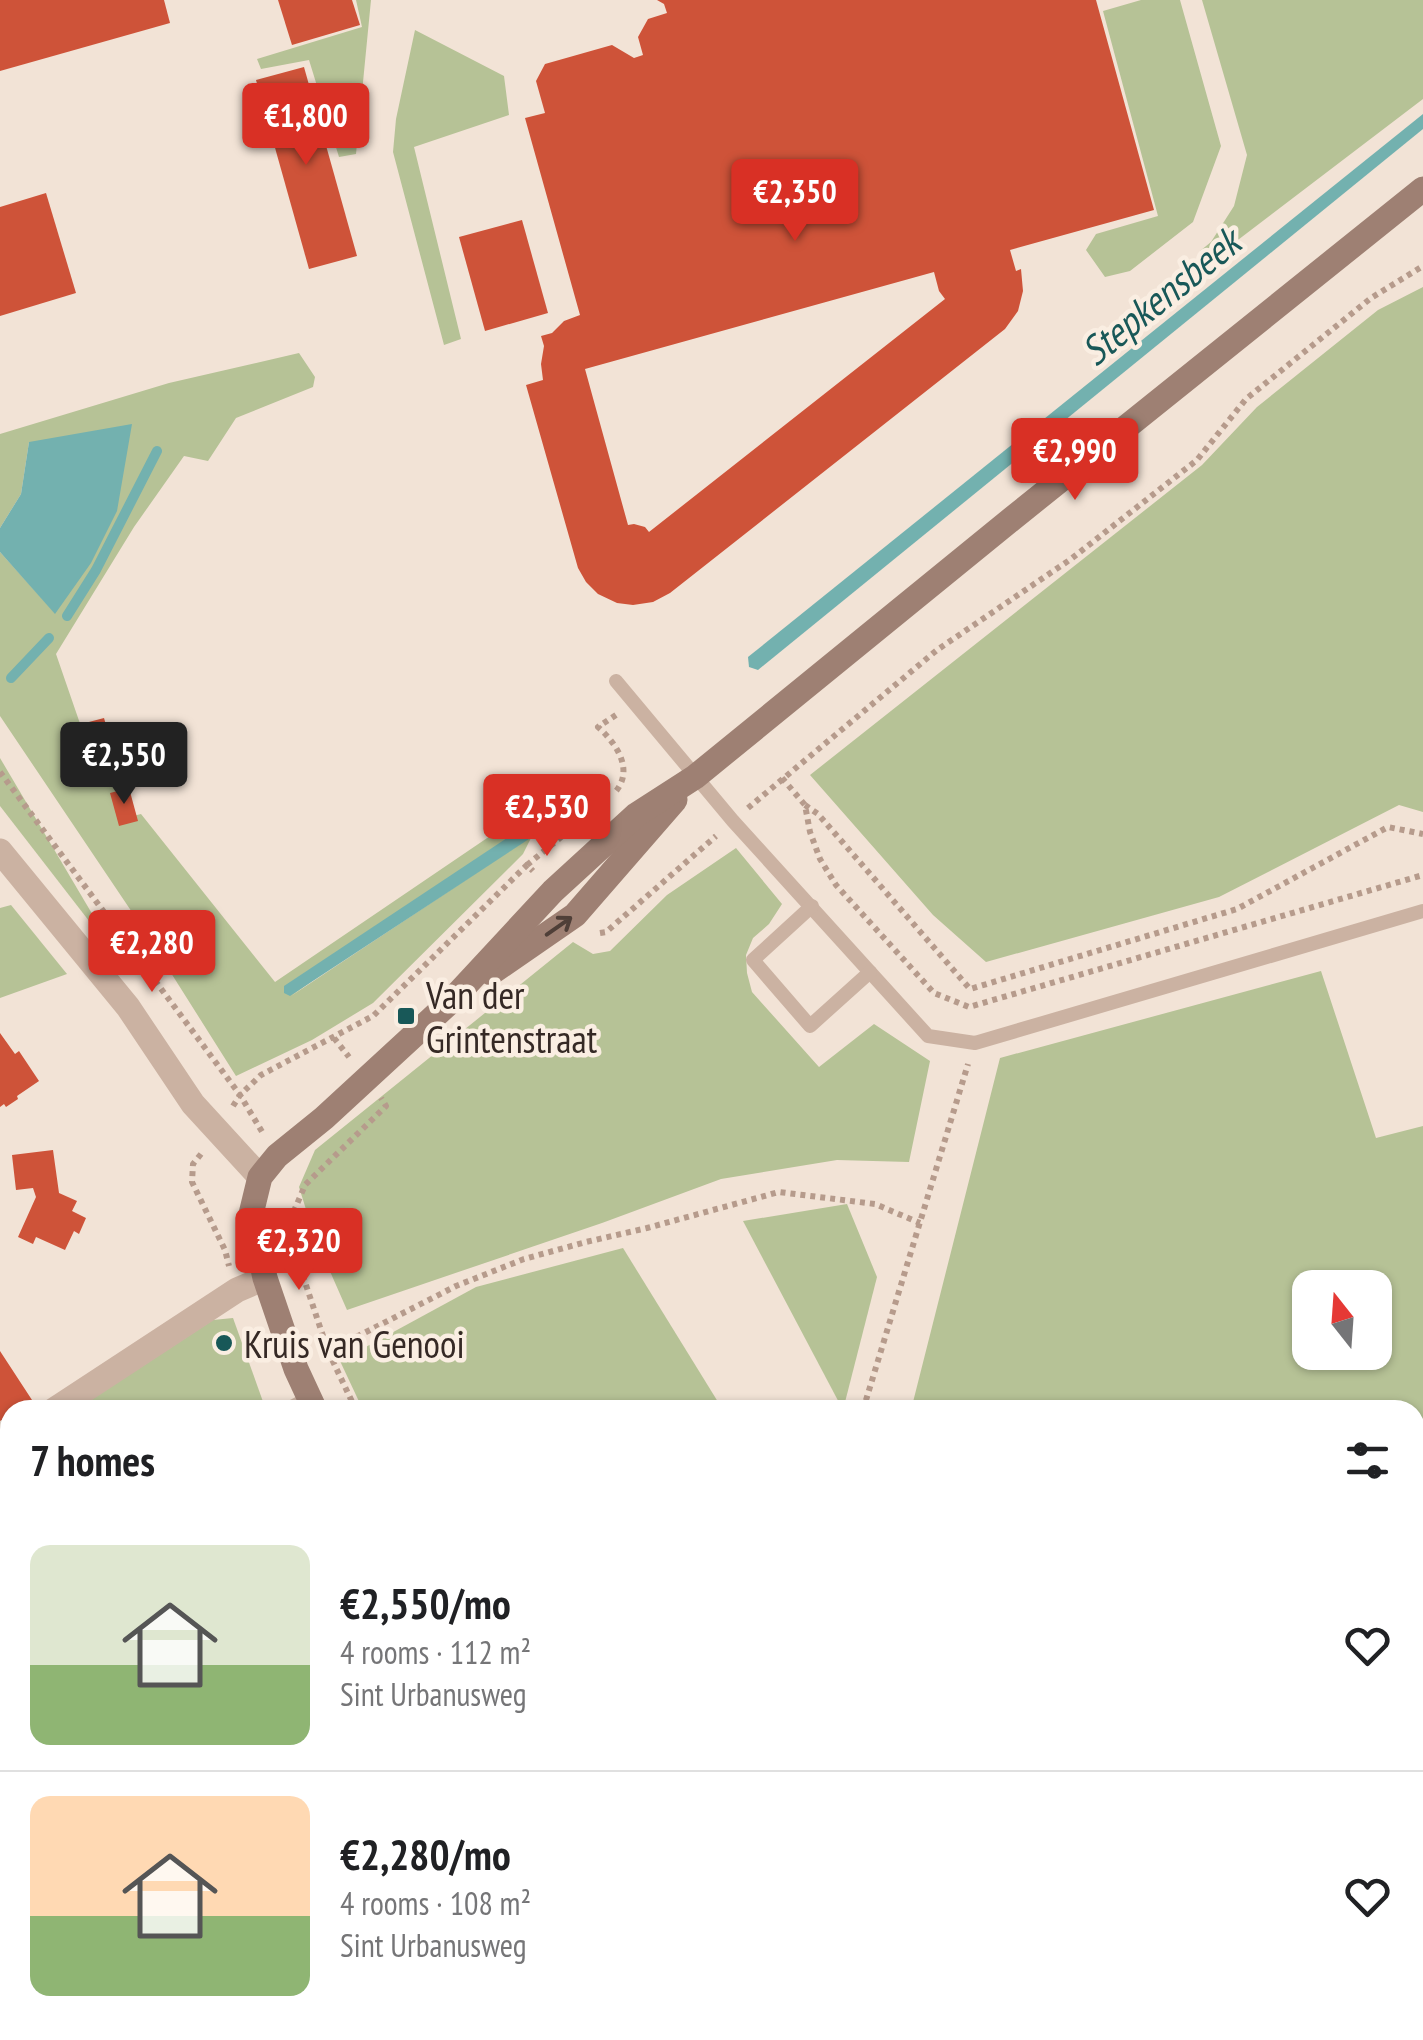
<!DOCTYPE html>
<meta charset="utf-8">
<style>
body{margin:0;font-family:"PT Sans Narrow",sans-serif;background:#f2f2f2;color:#202124;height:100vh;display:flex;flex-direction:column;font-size:38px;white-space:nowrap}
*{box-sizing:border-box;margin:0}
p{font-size:32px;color:#757577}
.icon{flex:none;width:55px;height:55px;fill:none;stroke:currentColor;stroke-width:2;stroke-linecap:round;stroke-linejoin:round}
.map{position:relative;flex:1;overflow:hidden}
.sheet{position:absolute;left:0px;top:1400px;width:1425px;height:640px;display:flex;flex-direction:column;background:#fff;border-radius:30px 30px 0 0;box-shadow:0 2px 8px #0004}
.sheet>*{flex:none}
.needle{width:65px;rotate:343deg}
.buttons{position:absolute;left:1292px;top:1270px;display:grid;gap:20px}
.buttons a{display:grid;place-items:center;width:100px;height:100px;border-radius:20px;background:#fff;box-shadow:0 2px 8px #0004;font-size:50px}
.price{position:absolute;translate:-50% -85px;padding:0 22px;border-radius:10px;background:#d93025;color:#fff;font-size:32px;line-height:65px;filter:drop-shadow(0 2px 5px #0008)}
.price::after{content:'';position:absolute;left:50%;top:60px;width:30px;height:22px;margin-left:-15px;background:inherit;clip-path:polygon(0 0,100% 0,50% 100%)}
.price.selected{background:#222;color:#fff}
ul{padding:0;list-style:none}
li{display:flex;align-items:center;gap:30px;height:250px;padding:0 30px}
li+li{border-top:2px solid #e0e0e0}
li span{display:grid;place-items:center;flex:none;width:280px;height:200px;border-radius:20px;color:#555}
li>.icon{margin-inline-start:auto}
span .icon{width:120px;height:120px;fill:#fffc;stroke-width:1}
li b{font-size:42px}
h2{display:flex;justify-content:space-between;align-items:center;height:120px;padding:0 30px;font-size:42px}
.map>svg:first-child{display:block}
.green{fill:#b6c296;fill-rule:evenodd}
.water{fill:#73b1af}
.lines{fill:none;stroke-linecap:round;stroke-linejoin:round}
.stream{stroke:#73b1af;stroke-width:10}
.building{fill:#ce5339;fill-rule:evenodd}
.path{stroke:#b69b8c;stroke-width:6;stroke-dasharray:5 5;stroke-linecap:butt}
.lane{stroke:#cbb2a2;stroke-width:14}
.street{stroke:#cbb2a2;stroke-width:25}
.secondary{stroke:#9e8073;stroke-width:25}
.oneway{stroke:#4f3f38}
.poi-dot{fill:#185858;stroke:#faeee2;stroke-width:4}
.labels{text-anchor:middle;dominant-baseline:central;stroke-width:9;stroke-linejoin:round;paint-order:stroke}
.poi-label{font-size:38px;fill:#352925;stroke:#faeee2;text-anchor:start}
.water-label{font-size:40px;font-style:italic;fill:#185858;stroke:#faeee2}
</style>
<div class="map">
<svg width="1423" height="2040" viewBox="0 0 1423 2040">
<rect width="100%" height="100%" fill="#f2e3d6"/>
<g class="green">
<polygon points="356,0 371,0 356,154 339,157 309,60 261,69 257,59 362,27"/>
<polygon points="1141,0 1180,0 1221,146 1193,222 1130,271 1105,277 1086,250 1096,234 1158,216 1103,11"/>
<polygon points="1202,0 1423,0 1423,99 1209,262 1200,251 1211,242 1234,206 1247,155"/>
<polygon points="415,30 504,76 509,115 414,147 461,339 444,345 393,152 396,119"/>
<polygon points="1423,287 1423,812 1399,805 1219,897 986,962 933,915 810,775 1202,465 1257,407 1378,310"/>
<polygon points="299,353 315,377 313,387 236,418 208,461 184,456 134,527 56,654 86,741 113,779 121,819 141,814 275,982 558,790 546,812 291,996 532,836 523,854 373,1003 312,1040 236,1076 142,927 0,716 0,552 55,613 29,442 21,494 0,528 0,434 169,383"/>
<polygon points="0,758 120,961 0,806"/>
<polygon points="736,848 782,904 769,924 753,938 746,955 747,973 752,992 819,1067 874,1024 930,1061 909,1162 837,1160 721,1179 602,1223 347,1310 314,1235 299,1187 315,1150 573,942 593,954 610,951 667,895"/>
<polygon points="11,905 67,974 0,998 0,908"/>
<path d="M1321,971l55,167 47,-12v357l-8,3v-76h-504l89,-352zM1310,1288h65v64h-65z"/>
<polygon points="847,1204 877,1277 843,1410 743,1221"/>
<polygon points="623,1248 723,1410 363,1410 340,1361 476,1287"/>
<polygon points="233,1318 266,1410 75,1410 213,1320"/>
<polygon points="10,1452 10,2030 249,2030 231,2040 0,2040 0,1459"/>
<polygon points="286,2030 558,2030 563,2040 269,2040"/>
</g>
<g class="water">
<polygon points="1423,114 1423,129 758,670 749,667 748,657"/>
<polygon points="132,424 117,511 91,563 55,614 0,552 0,528 21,494 29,442"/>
<polygon points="558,804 564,807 567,814 290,996 284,993 284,986"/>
</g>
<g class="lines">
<g class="stream">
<polyline points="67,616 96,570 157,451"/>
<polyline points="11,678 49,638"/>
</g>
</g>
<g class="building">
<polygon points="0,0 164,0 170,23 0,71"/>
<polygon points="278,0 352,0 360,25 292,45"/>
<path d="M657,0h439l58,210 -144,40 6,21 5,-2 2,22 -5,20 -13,18 -335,264 -17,9 -20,3 -16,-2 -19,-9 -12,-12 -8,-14 -52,-183 17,-5 -2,-16 3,-18 -3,-10 11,-3 12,-12 16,-6 -55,-197 20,-5 -9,-32 9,-17 67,-19 22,13 9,-3 -5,-18 10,-18 19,-6 -3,-9zM934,272l5,19 6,8 -296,233 -4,-5 -11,-3 -6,1 -43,-156z"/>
<polygon points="304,67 357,256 309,269 256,80"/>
<polygon points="46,193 76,293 0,316 0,207"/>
<polygon points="522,220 548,313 485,331 459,237"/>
<polygon points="104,718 117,764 79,774 66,728"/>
<polygon points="129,788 138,821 119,826 110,793"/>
<polygon points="0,1033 15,1054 19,1051 39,1081 17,1096 18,1099 6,1107 4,1104 0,1107"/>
<polygon points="53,1150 59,1193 77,1201 72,1211 86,1218 79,1234 74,1231 65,1250 36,1237 33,1244 18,1237 36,1197 33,1188 16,1190 12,1155"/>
<polygon points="0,1351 32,1400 18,1410 10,1410 10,1415 0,1421"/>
<polygon points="1423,1557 1423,1738 1415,1741 1415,1560"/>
<polygon points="0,1707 10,1728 10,1741 0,1745"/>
<polygon points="1423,1921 1423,2040 903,2040 928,2030 1415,2030 1415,1924"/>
</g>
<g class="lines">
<g class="path">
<path d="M616,715l-18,12c18,16 36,42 18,64"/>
<polyline points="0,772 240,1095 264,1135"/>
<polyline points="782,778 805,805 810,832 820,859 836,885 934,993 969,1007 1423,875"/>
<polyline points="805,805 818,814 970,989 1237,909 1388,827 1423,834"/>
<polyline points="748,808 937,650 1071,559 1197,460 1246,399 1371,298 1423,266"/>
<polyline points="527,865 588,815"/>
<polyline points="600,933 606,932 716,836"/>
<polyline points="334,1038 349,1057"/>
<polyline points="233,1106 240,1095 261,1075 373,1016 527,865 533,871"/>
<polyline points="201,1154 193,1164 192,1182 225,1250 229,1266"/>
<polyline points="321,1355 456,1286 524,1259 586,1242 647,1228 779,1192 875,1204 920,1223"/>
<polyline points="356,1410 328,1351 299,1264 292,1216 305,1185 386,1106 381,1098"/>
<polyline points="863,1410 968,1064"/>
<polyline points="0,1598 10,1589"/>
<polyline points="651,2030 656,2040"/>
<polyline points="771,2040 790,2030"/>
</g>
<g class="lane">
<polyline points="616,681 733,821 928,1036 975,1043 1423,911"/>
<polyline points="812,906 753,960 810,1026 870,972"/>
<polyline points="286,1410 309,1398"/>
<polyline points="1415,1821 1423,1818"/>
</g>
<g class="street">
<polyline points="0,851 128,1007 193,1104 260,1177"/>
<polyline points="54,1410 237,1290 265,1278"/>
<polyline points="0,1446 10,1439"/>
</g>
<g class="secondary">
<polyline points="491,973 575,915 675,800"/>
<polyline points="315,1410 296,1369 265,1278 251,1214 260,1177 277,1156 324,1118 450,1002 553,891 636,815 695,777 1013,518 1423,189"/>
<polyline points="600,2030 605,2040"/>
</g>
</g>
<defs><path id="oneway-shaft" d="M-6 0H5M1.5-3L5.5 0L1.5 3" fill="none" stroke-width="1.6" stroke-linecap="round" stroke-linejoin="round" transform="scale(2.5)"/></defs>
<use class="oneway" href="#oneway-shaft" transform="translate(559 926) rotate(-35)"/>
<g class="poi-dot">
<rect x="396" y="1006" width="20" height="20" rx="5"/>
<circle cx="224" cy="1343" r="10"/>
</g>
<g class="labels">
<g class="poi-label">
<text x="426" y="994">Van der<tspan x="426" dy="44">Grintenstraat</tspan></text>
<text x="244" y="1343">Kruis van Genooi</text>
</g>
<g class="water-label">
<text transform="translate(1160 296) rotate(-39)">Stepkensbeek</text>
</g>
</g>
</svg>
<div class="buttons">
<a><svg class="needle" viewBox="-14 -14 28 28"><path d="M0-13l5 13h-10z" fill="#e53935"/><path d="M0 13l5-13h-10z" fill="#757577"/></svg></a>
</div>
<b class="price" style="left:306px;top:168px">€1,800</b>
<b class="price" style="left:795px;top:244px">€2,350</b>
<b class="price" style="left:1075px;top:503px">€2,990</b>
<b class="price selected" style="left:124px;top:807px">€2,550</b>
<b class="price" style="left:547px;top:859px">€2,530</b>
<b class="price" style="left:152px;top:995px">€2,280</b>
<b class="price" style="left:299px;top:1293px">€2,320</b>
<section class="sheet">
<h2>7 homes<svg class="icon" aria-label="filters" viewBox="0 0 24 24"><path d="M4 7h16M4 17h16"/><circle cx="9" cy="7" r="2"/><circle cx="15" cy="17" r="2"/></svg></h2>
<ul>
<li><span style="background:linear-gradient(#dfe7d0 60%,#8fb573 0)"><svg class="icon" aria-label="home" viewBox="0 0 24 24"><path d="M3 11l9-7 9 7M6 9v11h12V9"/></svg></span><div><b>€2,550/mo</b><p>4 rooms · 112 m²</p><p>Sint Urbanusweg</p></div><svg class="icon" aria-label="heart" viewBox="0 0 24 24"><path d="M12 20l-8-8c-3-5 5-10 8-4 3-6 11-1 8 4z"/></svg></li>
<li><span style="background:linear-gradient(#ffd9b3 60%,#8fb573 0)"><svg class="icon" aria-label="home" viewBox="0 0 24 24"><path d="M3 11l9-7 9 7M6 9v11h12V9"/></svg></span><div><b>€2,280/mo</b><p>4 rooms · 108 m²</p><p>Sint Urbanusweg</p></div><svg class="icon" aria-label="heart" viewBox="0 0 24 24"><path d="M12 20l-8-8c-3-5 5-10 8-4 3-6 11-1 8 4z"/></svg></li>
</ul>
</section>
</div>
